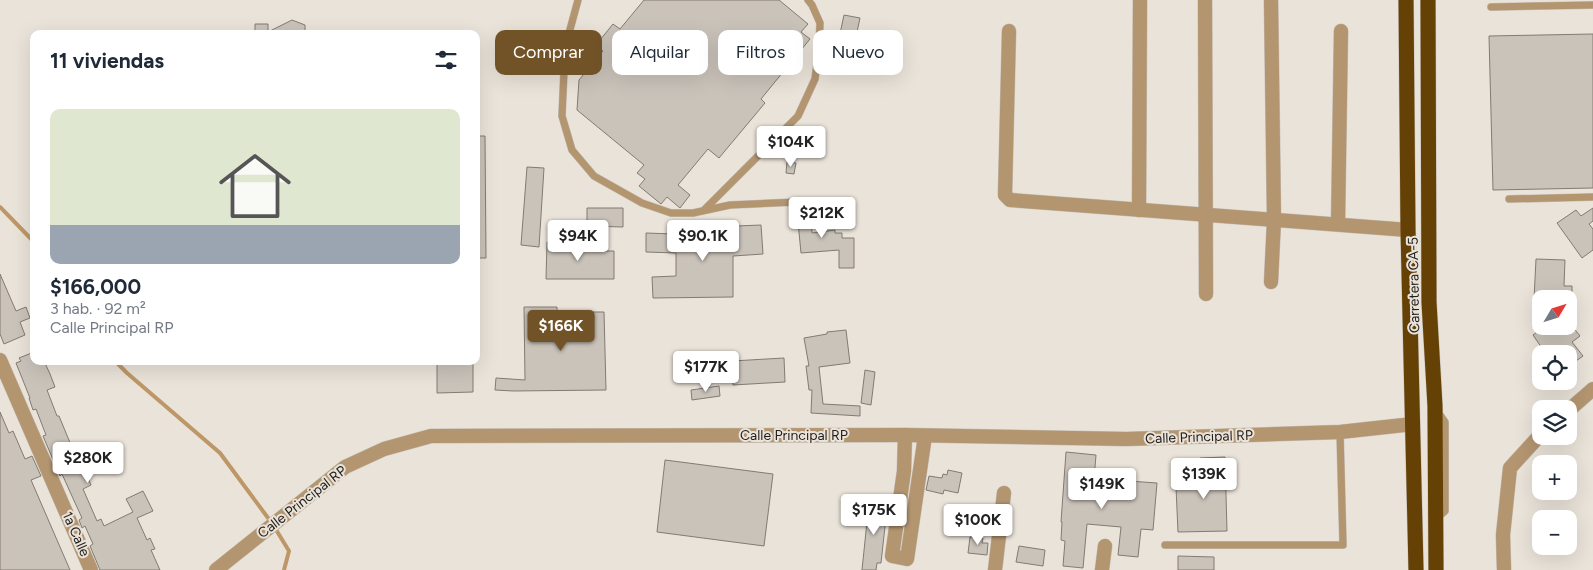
<!DOCTYPE html>
<html lang="es">
<meta charset="utf-8">
<style>
body{margin:0;font-family:Figtree,sans-serif;background:#f6f6f7;color:#1f2937;height:100vh;display:flex;flex-direction:column;font-size:19px;white-space:nowrap}
*{box-sizing:border-box;margin:0}
p{font-size:16px;color:#747a83}
.icon{flex:none;width:28px;height:28px;fill:none;stroke:currentColor;stroke-width:2;stroke-linecap:round;stroke-linejoin:round}
.map{position:relative;flex:1;overflow:hidden}
.details{position:absolute;left:30px;top:30px;width:450px;height:335px;display:flex;flex-direction:column;background:#fff;border-radius:10px;box-shadow:0 5px 20px #0002}
.details>*{flex:none}
.hud{position:absolute;left:495px;top:30px;width:475px;height:45px;display:flex;gap:10px}
.needle{width:32px;rotate:52deg}
.tools{position:absolute;left:1532px;top:290px;display:grid;gap:10px}
.tools a{display:grid;place-items:center;width:45px;height:45px;border-radius:10px;background:#fff;box-shadow:0 5px 20px #0002;font-size:25px}
.price{position:absolute;translate:-50% -42px;padding:0 11px;border-radius:5px;background:#fff;color:#222;font-size:16px;line-height:32px;filter:drop-shadow(0 1px 2px #0008)}
.price::after{content:'';position:absolute;left:50%;top:30px;width:15px;height:11px;margin-left:-8px;background:inherit;clip-path:polygon(0 0,100% 0,50% 100%)}
.price.current{background:#725328;color:#fff}
ul{padding:0;list-style:none}
li{display:grid;align-content:center;gap:10px;height:265px;padding:0 20px}
li+li{border-top:1px solid #e0e1e3}
li span{display:grid;place-items:center;height:155px;border-radius:10px;color:#555}
li>.icon{margin-inline-start:auto}
span .icon{width:90px;height:90px;fill:#fffc;stroke-width:1}
li b{font-size:21px}
h2{display:flex;justify-content:space-between;align-items:center;height:60px;padding:0 20px;font-size:21px}
.tag{padding:0 18px;border-radius:10px;background:#fff;box-shadow:0 5px 20px #0002;font-size:18px;line-height:45px}
.tag.current{background:#725328;color:#fff}
.map>svg:first-child{display:block}
.lines{fill:none;stroke-linecap:round;stroke-linejoin:round}
.stream{stroke:#bd9767;stroke-width:4}
.building{fill:#cac3ba;stroke:#827b73}
.lane-casing{stroke:#c6c0b7;stroke-width:8}
.street-casing{stroke:#c6c0b7;stroke-width:15}
.highway-casing{stroke:#c6c0b7;stroke-width:16}
.lane{stroke:#b39570;stroke-width:7}
.street{stroke:#b39570;stroke-width:14}
.highway{stroke:#654106;stroke-width:15}
.labels{text-anchor:middle;dominant-baseline:central;stroke-width:4;stroke-linejoin:round;paint-order:stroke}
.street-label{font-size:14px;fill:#211e1b;stroke:#eae3d9}
</style>
<div class="map">
<svg width="1593" height="570" viewBox="0 0 1593 570">
<rect width="100%" height="100%" fill="#eae3d9"/>
<g class="lines">
<g class="stream">
<polyline points="0,207 34,242"/>
<polyline points="115,361 127,373 220,453 271,522"/>
<polyline points="275,528 289,551 284,570"/>
</g>
</g>
<g class="building">
<polygon points="644,0 779,0 808,24 801,32 810,39 761,99 765,103 719,158 708,149 678,185 690,195 680,208 667,197 661,204 639,186 645,179 637,173 644,165 577,110 579,80 603,51 596,45 613,24 620,29"/>
<polygon points="844,15 860,18 851,60 835,57"/>
<polygon points="292,20 305,25 305,34 255,34 255,24 268,24 268,32"/>
<polygon points="1593,34 1593,188 1493,190 1489,36"/>
<polygon points="476,136 485,136 486,258 476,258"/>
<polygon points="787,162 796,163 794,174 786,173"/>
<polygon points="527,167 544,168 539,247 521,245"/>
<polygon points="811,207 812,233 835,230 835,233 842,233 842,238 854,238 854,268 839,268 839,250 801,253 798,222 791,222 790,208"/>
<polygon points="587,208 623,208 623,227 587,226"/>
<polygon points="1593,208 1593,221 1589,224 1593,229 1593,250 1582,258 1557,223 1576,210 1581,216"/>
<polygon points="761,225 763,254 733,256 733,297 653,298 652,277 676,276 676,253 646,252 646,233 673,234 673,235 733,235 737,234 737,226"/>
<polygon points="547,242 593,243 592,251 614,251 614,279 546,279"/>
<polygon points="1536,259 1565,260 1564,286 1572,286 1572,299 1534,299"/>
<polygon points="0,274 16,311 26,307 30,318 20,322 25,335 4,344 0,334"/>
<polygon points="524,307 557,307 557,312 604,312 606,390 513,391 495,390 496,378 525,380"/>
<polygon points="1545,326 1552,326 1555,330 1560,326 1572,326 1580,336 1572,342 1583,356 1569,366 1569,354 1546,354 1533,335"/>
<polygon points="846,330 850,363 819,367 823,404 860,406 860,416 811,413 812,390 809,390 806,366 809,366 804,338 827,334 827,332"/>
<polygon points="34,352 34,361 44,361 50,374 55,387 47,390 57,416 59,416 80,467 83,466 91,485 83,489 97,521 101,519 104,526 133,512 126,499 143,491 153,511 137,518 147,540 150,538 155,549 151,550 160,570 100,570 90,546 93,544 85,526 82,528 79,520 82,518 71,494 62,474 60,476 43,436 46,435 36,409 33,410 29,398 30,398 16,363 21,361 19,358"/>
<polygon points="784,358 785,382 733,385 732,361"/>
<polygon points="437,361 473,361 473,392 437,393"/>
<polygon points="865,370 875,372 871,405 861,403"/>
<polygon points="719,386 720,396 692,400 691,390"/>
<polygon points="0,412 9,433 13,431 25,459 32,456 41,476 31,480 70,570 0,570"/>
<polygon points="1066,452 1096,455 1093,491 1128,494 1129,481 1157,483 1153,530 1141,529 1138,557 1118,555 1121,527 1087,524 1083,568 1063,566 1065,541 1061,540 1062,522 1061,522"/>
<polygon points="1225,457 1227,531 1178,532 1176,487 1201,486 1200,458"/>
<polygon points="665,460 773,474 764,546 657,532"/>
<polygon points="948,470 962,473 958,493 944,490 943,494 926,490 929,476 942,478 943,474 947,475"/>
<polygon points="869,502 882,503 881,508 887,508 881,563 877,563 876,570 862,570"/>
<polygon points="970,537 983,538 982,543 988,543 987,555 968,553"/>
<polygon points="1019,546 1045,550 1043,566 1016,562"/>
<polygon points="1178,556 1214,557 1214,570 1178,570"/>
</g>
<g class="lines">
<defs>
<g id="lane">
<polyline points="578,0 565,48 562,116 572,150 594,176 642,203 671,213 693,213 730,205 819,201"/>
<polyline points="1491,7 1593,5"/>
<polyline points="1509,199 1593,197"/>
<polyline points="705,209 798,116 815,79 819,48 820,23 812,5 808,0"/>
<polyline points="1437,518 1445,511 1445,422 1438,412"/>
<polyline points="1165,545 1343,545 1340,432"/>
</g>
<g id="street">
<polyline points="1205,0 1206,294"/>
<polyline points="1009,31 1005,195 1010,200 1408,230"/>
<polyline points="1139,210 1140,0"/>
<polyline points="1338,224 1341,31"/>
<polyline points="1271,282 1274,220 1271,0"/>
<polyline points="0,360 91,570"/>
<polyline points="1569,410 1593,389"/>
<polyline points="905,435 904,471 892,556 907,559 925,436"/>
<polyline points="216,570 345,467 384,449 431,436 905,435 1126,439 1340,432 1413,424"/>
<polyline points="995,570 1004,493"/>
<polyline points="1102,570 1105,546"/>
<polyline points="1504,570 1503,535 1510,468 1541,434"/>
</g>
<g id="highway">
<polyline points="1406,0 1408,230 1416,570"/>
<polyline points="1428,0 1429,302 1435,406 1436,570"/>
</g>
</defs>
<use href="#lane" class="lane-casing"/>
<use href="#street" class="street-casing"/>
<use href="#highway" class="highway-casing"/>
<use href="#lane" class="lane"/>
<use href="#street" class="street"/>
<use href="#highway" class="highway"/>
</g>
<g class="labels">
<g class="street-label">
<text transform="translate(1414 285) rotate(-91)">Carretera CA-5</text>
<text x="794" y="435">Calle Principal RP</text>
<text transform="translate(1199 437) rotate(-2)">Calle Principal RP</text>
<text transform="translate(302 502) rotate(-38)">Calle Principal RP</text>
<text transform="translate(76 534) rotate(66)">1a Calle</text>
</g>
</g>
</svg>
<div class="tools">
<a><svg class="needle" viewBox="-14 -14 28 28"><path d="M0-13l5 13h-10z" fill="#e53935"/><path d="M0 13l5-13h-10z" fill="#747a83"/></svg></a>
<a><svg class="icon" aria-label="locate" viewBox="0 0 24 24"><circle cx="12" cy="12" r="6"/><path d="M12 2v4M12 18v4M2 12h4M18 12h4"/></svg></a>
<a><svg class="icon" aria-label="layers" viewBox="0 0 24 24"><path d="M12 4l9 5-9 5-9-5zM3 14l9 5 9-5"/></svg></a>
<a>+</a>
<a>−</a>
</div>
<b class="price" style="left:791px;top:168px">$104K</b>
<b class="price" style="left:822px;top:239px">$212K</b>
<b class="price" style="left:578px;top:262px">$94K</b>
<b class="price" style="left:703px;top:262px">$90.1K</b>
<b class="price current" style="left:561px;top:352px">$166K</b>
<b class="price" style="left:706px;top:393px">$177K</b>
<b class="price" style="left:88px;top:484px">$280K</b>
<b class="price" style="left:1204px;top:500px">$139K</b>
<b class="price" style="left:1102px;top:510px">$149K</b>
<b class="price" style="left:874px;top:536px">$175K</b>
<b class="price" style="left:978px;top:546px">$100K</b>
<div class="hud">
<a class="tag current">Comprar</a>
<a class="tag">Alquilar</a>
<a class="tag">Filtros</a>
<a class="tag">Nuevo</a>
</div>
<section class="details">
<h2>11 viviendas<svg class="icon" aria-label="filters" viewBox="0 0 24 24"><path d="M4 7h16M4 17h16"/><circle cx="9" cy="7" r="2"/><circle cx="15" cy="17" r="2"/></svg></h2>
<ul>
<li><span style="background:linear-gradient(#dfe7d0 75%,#9aa5b1 0)"><svg class="icon" aria-label="home" viewBox="0 0 24 24"><path d="M3 11l9-7 9 7M6 9v11h12V9"/></svg></span><div><b>$166,000</b><p>3 hab. · 92 m²</p><p>Calle Principal RP</p></div></li>
</ul>
</section>
</div>
